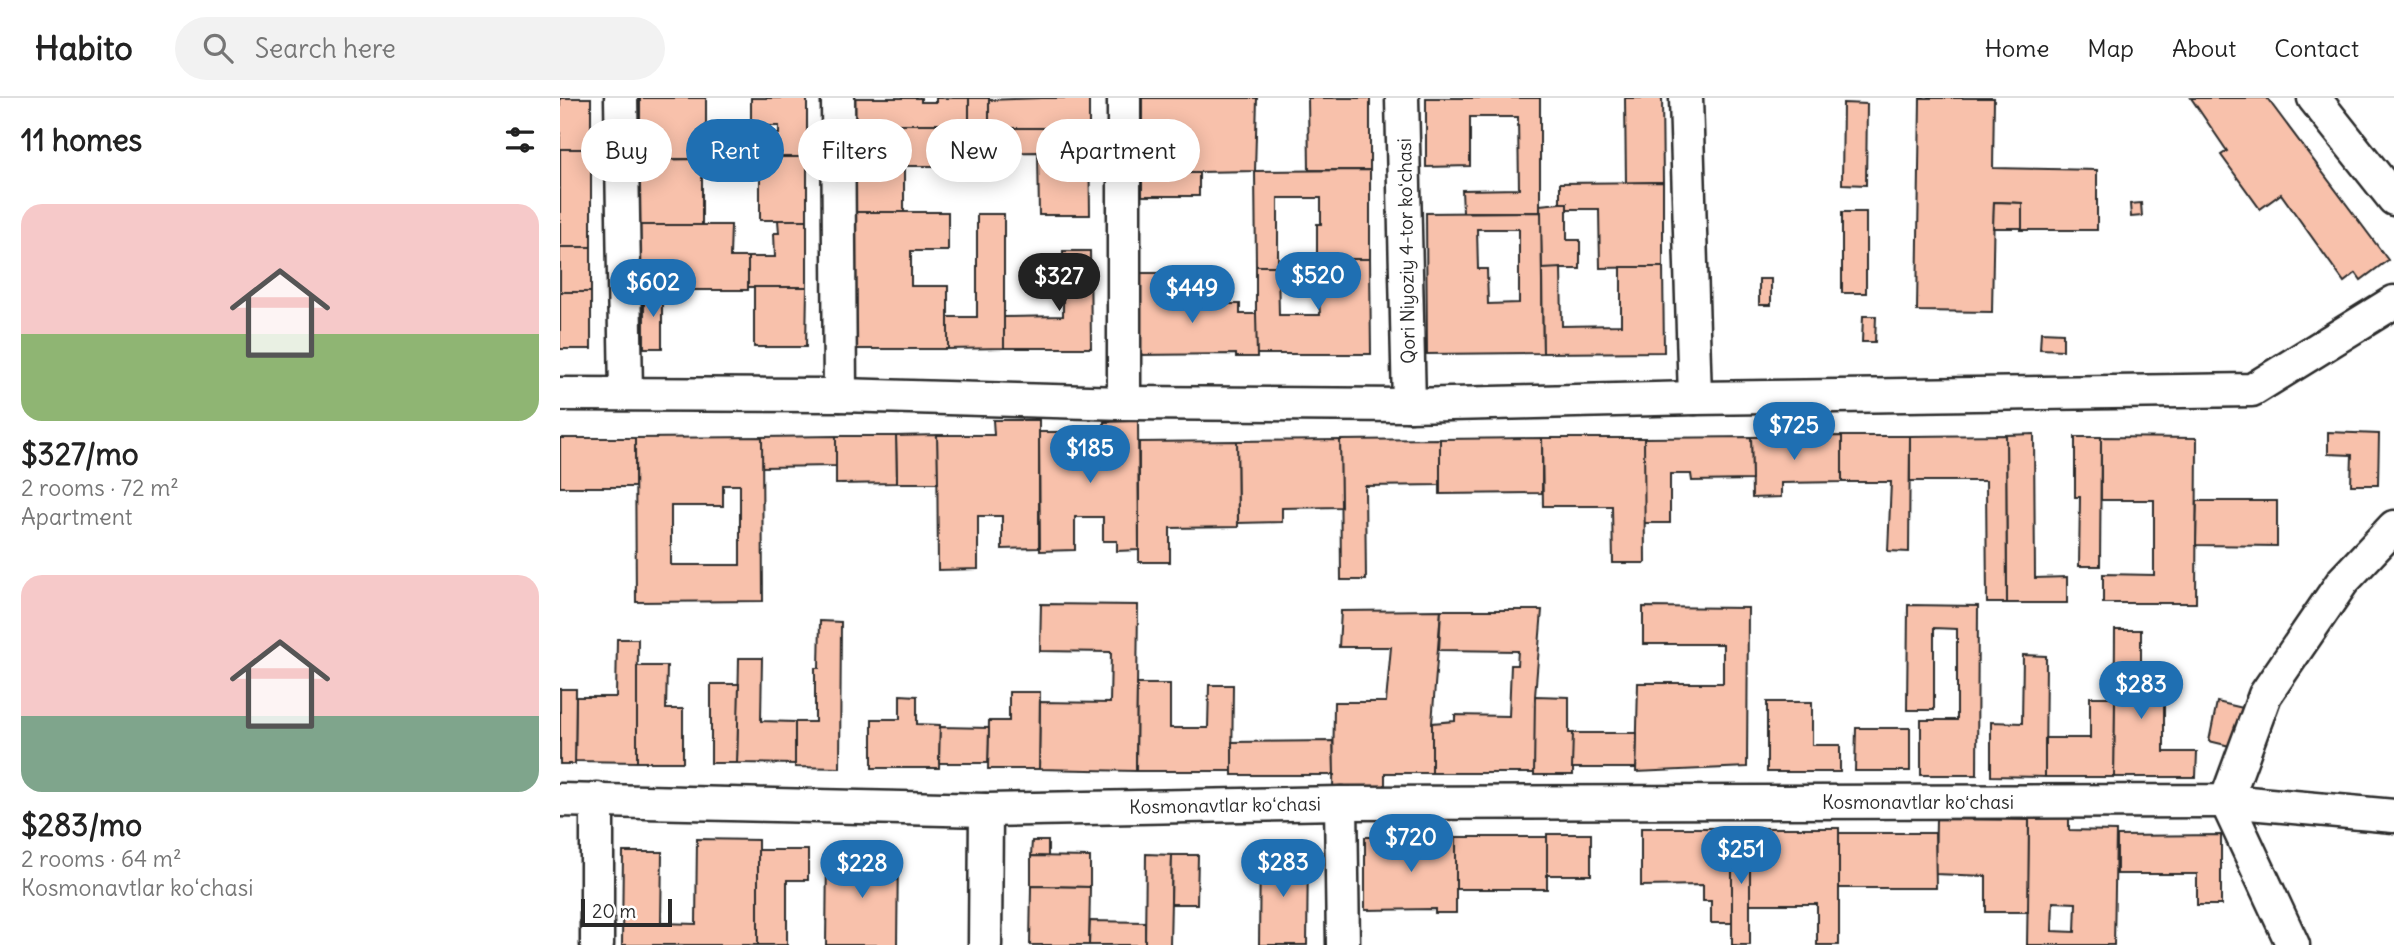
<!DOCTYPE html>
<meta charset="utf-8">
<style>
body{margin:0;font-family:Delius,sans-serif;background:#f2f2f2;color:#222;height:100vh;display:flex;flex-direction:column;font-size:26px;white-space:nowrap}
*{box-sizing:border-box;margin:0}
p{font-size:23px;color:#767676}
.icon{flex:none;width:38px;height:38px;fill:none;stroke:currentColor;stroke-width:2;stroke-linecap:round;stroke-linejoin:round}
.map{position:relative;flex:1;overflow:hidden}
.panel{display:flex;flex-direction:column;background:#fff;width:560px}
.panel>*{flex:none}
.top-card{position:absolute;left:21px;top:21px;width:665px;height:63px;display:flex;gap:14px}
.scale{position:absolute;left:21px;bottom:18px;width:91px;box-sizing:border-box;padding-left:7px;border:4px solid #2b2b2b;border-top:0;font-size:19px;line-height:24px;white-space:nowrap;color:#2b2b2b;-webkit-text-stroke:5px #fff;paint-order:stroke}
.price{position:absolute;translate:-50% -60px;padding:0 16px;border-radius:24px;background:#1f6fb2;color:#fff;font-size:23px;line-height:46px;filter:drop-shadow(0 2px 4px #0008)}
.price::after{content:'';position:absolute;left:50%;top:42px;width:21px;height:16px;margin-left:-10px;background:inherit;clip-path:polygon(0 0,100% 0,50% 100%)}
.price.active{background:#222;color:#fff}
ul{padding:0;list-style:none}
li{display:grid;align-content:center;gap:14px;height:371px;padding:0 21px}
li span{display:grid;place-items:center;height:217px;border-radius:21px;color:#555}
li>.icon{margin-inline-start:auto}
span .icon{width:126px;height:126px;fill:#fffc;stroke-width:1}
li b{font-size:30px}
h2{display:flex;justify-content:space-between;align-items:center;height:84px;padding:0 21px;font-size:30px}
.tag{padding:0 24px;border-radius:32px;background:#fff;box-shadow:0 4px 18px #0003;font-size:24px;line-height:63px}
.tag.active{background:#1f6fb2;color:#fff}
header{display:flex;align-items:center;gap:42px;box-sizing:border-box;height:98px;padding:0 35px;background:#fff;border-bottom:2px solid #e0e0e0}
header strong{font-size:33px}
nav{display:flex;gap:38px;margin-inline-start:auto;font-size:24px}
.search{width:490px;height:63px;background:#f2f2f2;display:flex;align-items:center;gap:18px;box-sizing:border-box;padding:0 24px;border-radius:38px;color:#767676;font-size:26px}
main{display:flex;flex:1;min-height:0}
.map>svg:first-child{display:block}
.building{fill:#f8c1ab;stroke:#2b2b2b;stroke-width:2;fill-rule:evenodd}
.lines{fill:none;stroke-linecap:round;stroke-linejoin:round}
.minor-casing{stroke:#2b2b2b;stroke-width:37}
.minor{stroke:#fff;stroke-width:32}
.labels{text-anchor:middle;dominant-baseline:central;stroke-width:7;stroke-linejoin:round;paint-order:stroke}
.street-label{font-size:19px;fill:#2b2b2b;stroke:#fff}
</style>
<header>
<strong>Habito</strong>
<div class="search"><svg class="icon" aria-label="search" viewBox="0 0 24 24"><circle cx="10" cy="10" r="6"/><path d="M15 15l6 6"/></svg>Search here</div>
<nav><a>Home</a><a>Map</a><a>About</a><a>Contact</a></nav>
</header>
<main>
<section class="panel">
<h2>11 homes<svg class="icon" aria-label="filters" viewBox="0 0 24 24"><path d="M4 7h16M4 17h16"/><circle cx="9" cy="7" r="2"/><circle cx="15" cy="17" r="2"/></svg></h2>
<ul>
<li><span style="background:linear-gradient(#f6c9c9 60%,#8fb573 0)"><svg class="icon" aria-label="home" viewBox="0 0 24 24"><path d="M3 11l9-7 9 7M6 9v11h12V9"/></svg></span><div><b>$327/mo</b><p>2 rooms · 72 m²</p><p>Apartment</p></div></li>
<li><span style="background:linear-gradient(#f6c9c9 65%,#7fa58c 0)"><svg class="icon" aria-label="home" viewBox="0 0 24 24"><path d="M3 11l9-7 9 7M6 9v11h12V9"/></svg></span><div><b>$283/mo</b><p>2 rooms · 64 m²</p><p>Kosmonavtlar koʻchasi</p></div></li>
</ul>
</section>
<div class="map">
<svg width="1834" height="847" viewBox="0 0 1834 847">
<rect width="100%" height="100%" fill="#fff"/>
<filter id="ink" filterUnits="userSpaceOnUse"><feTurbulence type="fractalNoise" baseFrequency=".0143" numOctaves="2"/><feDisplacementMap in="SourceGraphic" scale="14" xChannelSelector="R" yChannelSelector="G"/><feConvolveMatrix kernelMatrix="1 2 1 2 8 2 1 2 1" color-interpolation-filters="sRGB"/></filter>
<g filter="url(#ink)">
<g class="building">
<rect x="0" y="0" width="31" height="51"/>
<rect x="80" y="0" width="66" height="61"/>
<polygon points="191,0 247,0 247,59 187,59 187,36 219,36 219,28 191,28"/>
<polygon points="292,0 361,0 361,4 376,4 376,0 409,0 409,26 292,26"/>
<rect x="409" y="0" width="20" height="30"/>
<polygon points="482,0 529,0 529,30 429,30 429,2"/>
<polygon points="582,0 697,0 695,73 582,75"/>
<polygon points="748,0 810,0 810,72 749,72"/>
<polygon points="866,0 980,0 980,114 903,114 902,92 959,91 958,19 910,19 910,68 866,69"/>
<polygon points="1065,0 1102,0 1103,84 1066,85"/>
<polygon points="1360,0 1434,0 1433,70 1537,72 1537,132 1461,132 1462,105 1434,104 1432,214 1357,213"/>
<polygon points="1631,0 1707,0 1828,162 1801,182 1796,175 1784,184 1721,96 1700,111 1661,57 1667,53"/>
<polygon points="1283,5 1307,6 1306,87 1282,86"/>
<polygon points="292,26 409,26 410,68 344,68 344,114 293,114"/>
<polygon points="409,30 529,30 530,117 479,117 478,54 409,55"/>
<rect x="0" y="51" width="31" height="98"/>
<rect x="200" y="59" width="47" height="63"/>
<polygon points="142,61 142,128 77,127 77,62"/>
<polygon points="810,72 810,161 757,161 757,126 761,126 761,100 718,100 718,168 696,168 695,73"/>
<rect x="582" y="75" width="57" height="23"/>
<polygon points="1103,84 1103,169 1040,170 1039,111 1007,111 1007,105 1000,105 1000,85"/>
<polygon points="1434,104 1462,105 1462,130 1433,130"/>
<polygon points="1000,105 1007,105 1007,142 1020,142 1020,171 982,171 980,107"/>
<polygon points="1581,105 1582,118 1571,119 1570,106"/>
<polygon points="293,114 388,114 388,153 351,153 351,188 388,188 388,251 294,251"/>
<path d="M981,114l2,141 -116,1 -1,-141zM917,131h42v74l-31,1 -1,-35h-9z"/>
<rect x="1282" y="114" width="24" height="81"/>
<polygon points="417,116 444,116 444,250 388,251 388,219 417,219"/>
<polygon points="218,122 247,122 247,189 188,189 188,159 215,159 214,135 219,135"/>
<polygon points="72,127 171,127 170,159 188,159 188,192 72,192"/>
<rect x="0" y="149" width="31" height="45"/>
<polygon points="503,153 530,153 531,250 444,250 444,219 503,218"/>
<polygon points="757,161 810,161 811,256 696,256 696,168 718,168 719,217 760,217"/>
<polygon points="1061,169 1103,169 1104,254 983,255 982,171 1001,170 1002,228 1061,227"/>
<polygon points="580,175 605,175 605,206 680,206 680,216 696,216 697,259 676,259 676,256 579,257"/>
<rect x="1199" y="181" width="12" height="26"/>
<polygon points="194,189 247,189 246,249 194,249"/>
<rect x="84" y="192" width="18" height="58"/>
<rect x="0" y="194" width="31" height="57"/>
<polygon points="1303,218 1316,218 1315,244 1302,244"/>
<polygon points="1481,234 1503,235 1503,252 1480,251"/>
<polygon points="433,322 479,322 479,450 442,451 442,418 418,418 418,471 378,472 377,337 434,337"/>
<polygon points="578,323 579,452 557,453 557,443 543,443 543,419 515,419 515,452 480,453 479,334 544,334 544,324"/>
<polygon points="1768,334 1819,336 1818,387 1791,387 1792,357 1768,356"/>
<polygon points="1474,336 1475,480 1507,479 1507,505 1447,505 1446,337"/>
<polygon points="377,337 378,385 337,385 336,338"/>
<polygon points="1446,337 1447,505 1427,505 1426,383 1350,383 1350,338"/>
<polygon points="276,338 276,368 202,369 202,339"/>
<polygon points="276,338 336,338 337,385 276,386"/>
<polygon points="1282,338 1282,384 1221,385 1221,399 1192,400 1191,339"/>
<polygon points="1282,338 1350,338 1349,454 1328,453 1331,384 1282,384"/>
<path d="M202,339l1,164 -127,1 -1,-164zM163,387h17v80h-69v-59h52z"/>
<polygon points="1191,339 1192,382 1132,383 1131,376 1110,376 1110,425 1084,425 1084,340"/>
<polygon points="1515,339 1541,339 1540,468 1519,468 1520,399 1515,399"/>
<polygon points="1541,339 1637,340 1636,505 1543,505 1543,476 1594,477 1594,402 1541,402"/>
<rect x="0" y="340" width="75" height="49"/>
<polygon points="982,340 982,395 880,396 880,341"/>
<polygon points="982,340 1084,340 1085,465 1053,465 1052,408 983,408"/>
<polygon points="880,341 880,387 805,388 806,482 781,482 780,342"/>
<polygon points="780,342 781,409 722,410 722,424 678,425 677,343"/>
<polygon points="677,343 678,429 610,430 610,464 579,464 579,344"/>
<polygon points="1637,403 1717,403 1717,448 1636,447"/>
<polygon points="481,506 578,507 576,673 479,671 480,604 550,605 551,554 480,553"/>
<polygon points="1348,507 1418,508 1417,677 1361,677 1361,622 1397,622 1397,531 1374,530 1374,612 1347,612"/>
<polygon points="1083,509 1188,510 1187,669 1076,674 1078,585 1163,585 1163,546 1083,546"/>
<polygon points="881,512 872,625 872,675 825,675 825,692 773,692 774,604 826,604 831,549 779,549 781,513"/>
<polygon points="881,512 982,512 975,598 975,675 872,675 872,625 895,623 895,617 949,618 951,567 957,567 958,553 879,552"/>
<polygon points="260,523 281,524 280,670 235,669 235,624 255,624 255,570 259,570"/>
<polygon points="1555,532 1581,532 1581,600 1604,600 1604,654 1637,654 1636,679 1554,679"/>
<polygon points="57,541 78,541 77,664 15,663 16,599 56,599"/>
<polygon points="1463,557 1486,558 1485,679 1431,678 1431,624 1462,625"/>
<polygon points="179,560 202,560 201,623 235,624 235,666 177,665"/>
<polygon points="77,568 107,568 106,611 123,611 123,664 77,664"/>
<polygon points="151,586 179,586 177,665 151,665"/>
<polygon points="577,586 610,586 610,630 648,630 649,587 673,587 672,673 576,673"/>
<polygon points="0,591 16,591 15,666 0,666"/>
<polygon points="449,594 480,594 479,671 428,671 429,623 449,623"/>
<polygon points="340,597 357,598 357,626 380,627 379,670 312,670 312,621 340,621"/>
<polygon points="975,598 1009,599 1009,635 1013,635 1013,677 974,677"/>
<polygon points="1530,599 1555,599 1554,679 1485,679 1485,640 1530,640"/>
<polygon points="1207,604 1252,604 1252,647 1280,647 1280,674 1207,674"/>
<polygon points="1657,604 1683,610 1674,649 1649,643"/>
<polygon points="380,629 429,630 428,665 379,665"/>
<polygon points="1296,630 1350,630 1350,673 1295,673"/>
<polygon points="1013,635 1077,635 1076,670 1012,670"/>
<polygon points="773,643 774,677 672,677 672,644"/>
<path d="M1469,719l40,1v12l47,1 -2,114h-87zM1493,804l23,1 -1,29 -23,-1z"/>
<polygon points="1376,721 1469,722 1468,814 1426,814 1426,778 1375,776"/>
<polygon points="1081,730 1172,730 1172,825 1151,825 1151,803 1143,803 1143,787 1081,788"/>
<rect x="1172" y="730" width="18" height="117"/>
<polygon points="1190,730 1279,730 1279,847 1257,847 1257,806 1190,806"/>
<polygon points="1279,735 1375,735 1376,790 1279,790"/>
<rect x="987" y="736" width="44" height="41"/>
<polygon points="1661,737 1661,807 1637,807 1637,776 1557,776 1557,738"/>
<polygon points="805,739 896,739 896,815 875,815 875,811 805,812"/>
<rect x="896" y="739" width="91" height="52"/>
<polygon points="137,741 198,742 198,847 62,847 63,754 102,754 101,825 136,826"/>
<polygon points="472,743 488,743 488,759 471,758"/>
<polygon points="198,752 248,752 248,782 227,782 227,847 198,847"/>
<polygon points="700,754 748,755 747,847 699,847"/>
<polygon points="267,756 338,756 337,847 266,847"/>
<polygon points="586,756 612,757 610,847 585,847"/>
<polygon points="612,757 638,757 637,806 611,806"/>
<polygon points="471,758 530,759 530,789 471,788"/>
<polygon points="471,788 530,789 529,847 470,847"/>
<polygon points="530,823 585,824 585,847 529,847"/>
</g>
<g class="lines">
<defs>
<g id="minor">
<polyline points="61,0 66,295"/>
<polyline points="278,0 280,297"/>
<polyline points="842,0 849,307"/>
<polyline points="1126,0 1135,300"/>
<polyline points="1754,0 1834,101"/>
<polyline points="0,296 280,297 564,305 849,307 1135,300 1692,292 1834,204"/>
<polyline points="564,305 564,0"/>
<polyline points="37,701 37,847"/>
<polyline points="0,702 426,712 781,705 1666,703 1705,597 1783,483 1834,429"/>
<polyline points="781,705 783,847"/>
<polyline points="425,847 426,712"/>
<polyline points="1733,847 1666,703 1834,718"/>
</g>
</defs>
<use href="#minor" class="minor-casing"/>
<use href="#minor" class="minor"/>
</g>
</g>
<g class="labels">
<g class="street-label">
<text transform="translate(846 153) rotate(-91)">Qori Niyoziy 4-tor koʻchasi</text>
<text x="1358" y="704">Kosmonavtlar koʻchasi</text>
<text transform="translate(665 707) rotate(-1)">Kosmonavtlar koʻchasi</text>
</g>
</g>
</svg>
<div class="scale">20 m</div>
<b class="price" style="left:758px;top:214px">$520</b>
<b class="price active" style="left:499px;top:215px">$327</b>
<b class="price" style="left:93px;top:221px">$602</b>
<b class="price" style="left:632px;top:227px">$449</b>
<b class="price" style="left:1234px;top:364px">$725</b>
<b class="price" style="left:530px;top:387px">$185</b>
<b class="price" style="left:1581px;top:623px">$283</b>
<b class="price" style="left:851px;top:776px">$720</b>
<b class="price" style="left:1181px;top:788px">$251</b>
<b class="price" style="left:723px;top:801px">$283</b>
<b class="price" style="left:302px;top:802px">$228</b>
<div class="top-card">
<a class="tag">Buy</a>
<a class="tag active">Rent</a>
<a class="tag">Filters</a>
<a class="tag">New</a>
<a class="tag">Apartment</a>
</div>
</div>
</main>
